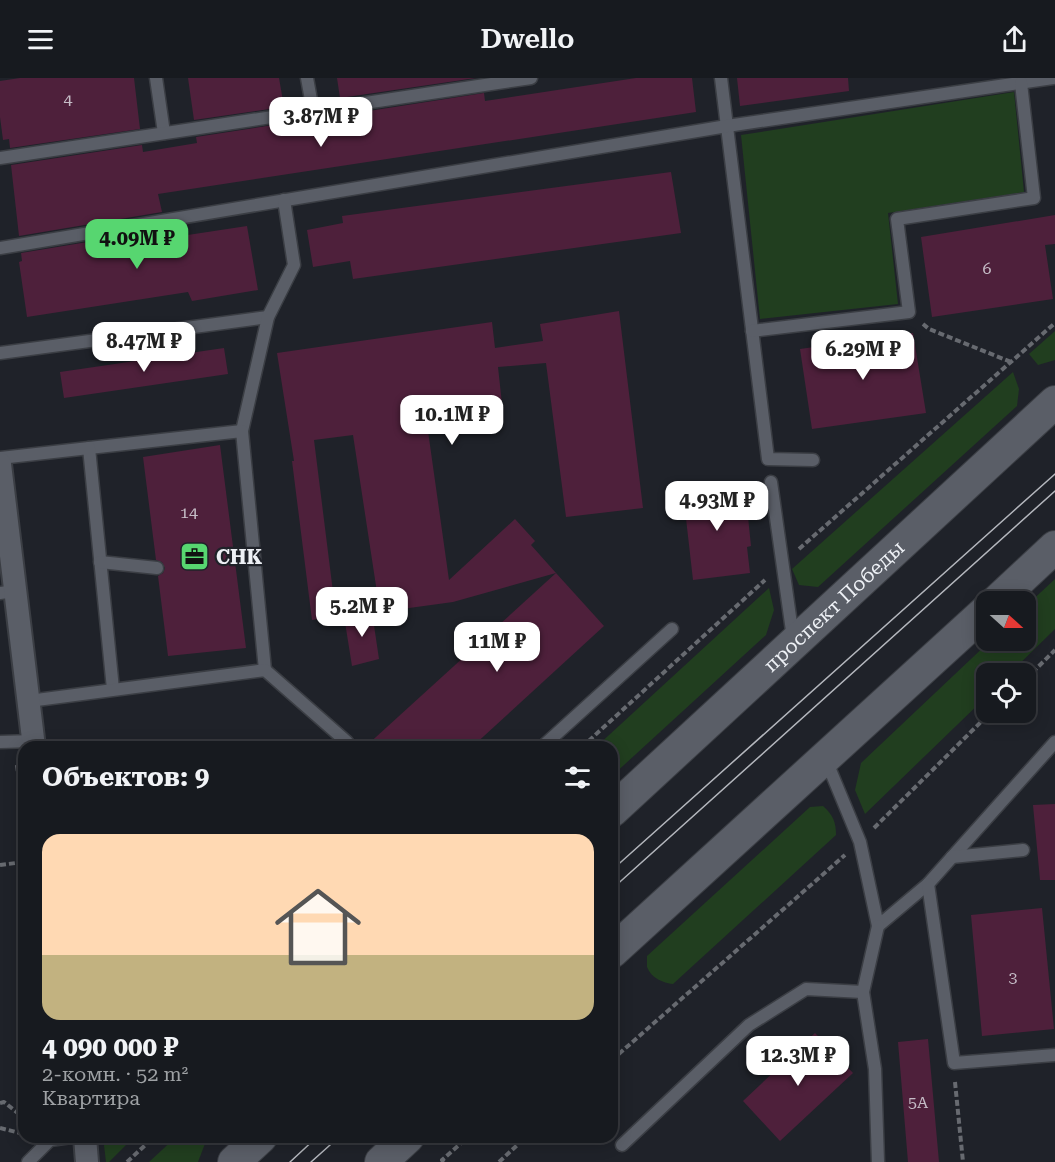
<!DOCTYPE html>
<html lang="ru">
<meta charset="utf-8">
<style>
body{margin:0;font-family:"Roboto Serif",serif;background:#24272c;color:#f1f3f6;height:100vh;display:flex;flex-direction:column;font-size:22px;white-space:nowrap}
*{box-sizing:border-box;margin:0}
p{font-size:20px;color:#9ea1a4}
.icon{flex:none;width:33px;height:33px;fill:none;stroke:currentColor;stroke-width:2;stroke-linecap:round;stroke-linejoin:round}
.map{position:relative;flex:1;overflow:hidden}
.drawer{position:absolute;left:18px;top:663px;width:600px;height:402px;display:flex;flex-direction:column;background:#171a1f;border-radius:18px;box-shadow:0 3px 15px #0003,0 0 0 2px #36383d}
.drawer>*{flex:none}
.needle{width:39px;rotate:111deg}
.buttons{position:absolute;left:976px;top:513px;display:grid;gap:12px}
.buttons a{display:grid;place-items:center;width:60px;height:60px;border-radius:12px;background:#171a1f;box-shadow:0 3px 15px #0003,0 0 0 2px #36383d;font-size:30px}
.price{position:absolute;translate:-50% -51px;padding:0 14px;border-radius:12px;background:#fff;color:#222;font-size:20px;line-height:39px;filter:drop-shadow(0 2px 3px #0008)}
.price::after{content:'';position:absolute;left:50%;top:36px;width:18px;height:14px;margin-left:-9px;background:inherit;clip-path:polygon(0 0,100% 0,50% 100%)}
.price.active{background:#57d670;color:#111}
ul{padding:0;list-style:none}
li{display:grid;align-content:center;gap:12px;height:318px;padding:0 24px}
li+li{border-top:2px solid #36383d}
li span{display:grid;place-items:center;height:186px;border-radius:18px;color:#555}
li>.icon{margin-inline-start:auto}
span .icon{width:108px;height:108px;fill:#fffc;stroke-width:1}
li b{font-size:26px}
h2{display:flex;justify-content:space-between;align-items:center;height:72px;padding:0 24px;font-size:26px}
header{display:flex;justify-content:space-between;align-items:center;height:78px;padding:0 24px;background:#171a1f;font-size:27px;font-weight:600}
.map>svg:first-child{display:block}
.green{fill:#213e1f}
.building{fill:#4e203b}
.lines{fill:none;stroke-linecap:round;stroke-linejoin:round}
.service-casing{stroke:#3b3e44;stroke-width:15}
.minor-casing{stroke:#3b3e44;stroke-width:26}
.secondary-casing{stroke:#3b3e44;stroke-width:34}
.path{stroke:#676a70;stroke-width:4;stroke-dasharray:6 3;stroke-linecap:butt}
.service{stroke:#5a5e67;stroke-width:12}
.minor{stroke:#5a5e67;stroke-width:22}
.secondary{stroke:#5a5e67;stroke-width:32}
.tram{stroke:#b4b7bd;stroke-width:1.5}
.labels{text-anchor:middle;dominant-baseline:central;stroke-width:4.5;stroke-linejoin:round;paint-order:stroke}
.number-label{font-size:16px;fill:#c5bcc6}
.poi-label{font-size:20px;font-weight:bold;fill:#edf0f5;stroke:#1f2229;text-anchor:start}
.street-label{font-size:20px;fill:#edf0f5;stroke:#1f2229}
</style>
<header><svg class="icon" aria-label="menu" viewBox="0 0 24 24"><path d="M4 6h16M4 12h16M4 18h16"/></svg>Dwello<svg class="icon" aria-label="share" viewBox="0 0 24 24"><path d="M12 15V3M7 8l5-5 5 5M5 13v7h14v-7"/></svg></header>
<div class="map">
<svg width="1055" height="1084" viewBox="0 0 1055 1084">
<rect width="100%" height="100%" fill="#1f2229"/>
<g class="green">
<polygon points="1014,14 1024,114 888,135 898,226 760,241 741,57"/>
<polygon points="1055,253 1055,282 1038,287 1029,276"/>
<polygon points="1013,294 1019,311 1017,328 818,509 799,507 792,491"/>
<polygon points="1055,501 1055,551 1010,595 987,596 987,618 865,736 855,712 861,685 990,563 1026,562 1026,528"/>
<polygon points="769,510 774,532 766,557 612,698 612,669 596,669"/>
<path d="M823,728c10,9 13,16 13,29l-163,149c-10,-1 -22,-6 -26,-17 0,-1 0,-9 0,-11l163,-149z"/>
<polygon points="103,1059 134,1059 109,1084 106,1084"/>
<polygon points="176,1059 205,1059 206,1063 198,1084 149,1084"/>
</g>
<g class="building">
<polygon points="20,0 134,0 140,51 10,70 9,61 3,62 0,39 0,3"/>
<polygon points="188,0 279,0 284,29 194,42"/>
<polygon points="337,0 476,0 340,20"/>
<polygon points="636,0 692,0 696,34 158,116 162,134 19,158 11,87 142,67 143,74 197,65 196,59 286,45 287,52 344,43 343,37 484,15 485,23"/>
<polygon points="737,0 848,0 849,13 740,28"/>
<polygon points="671,94 681,155 353,201 350,183 313,189 307,152 343,145 342,138"/>
<polygon points="1055,137 1055,166 1045,167 1053,221 932,239 921,159"/>
<polygon points="247,148 258,212 192,223 188,214 27,239 19,184 22,183 21,175 166,151 168,160"/>
<polygon points="619,233 643,430 566,439 546,285 498,289 503,335 427,346 449,502 515,441 535,463 531,467 556,495 453,524 380,534 353,357 314,362 336,538 312,542 292,383 294,383 277,275 492,244 495,270 543,263 540,246"/>
<polygon points="913,255 926,335 812,351 800,271"/>
<polygon points="224,270 228,296 64,320 60,294"/>
<polygon points="220,367 246,570 168,578 158,498 163,495 165,490 162,484 156,482 143,379"/>
<polygon points="739,405 742,430 747,429 751,468 747,469 750,495 693,502 683,414"/>
<polygon points="556,495 604,548 472,669 365,669"/>
<polygon points="372,534 379,581 352,588 344,538"/>
<polygon points="1055,726 1055,802 1040,802 1033,727"/>
<polygon points="1042,830 1054,951 982,958 971,837"/>
<polygon points="815,955 853,995 780,1063 743,1023"/>
<polygon points="928,961 939,1084 908,1084 898,964"/>
</g>
<g class="lines">
<defs>
<g id="service">
<polyline points="156,0 164,55"/>
<polyline points="307,0 313,33"/>
<polyline points="721,0 768,381 813,382"/>
<polyline points="0,80 531,0"/>
<polyline points="0,170 727,48 1053,0"/>
<polyline points="752,253 909,234 897,141 1034,120 1021,5"/>
<polyline points="0,275 268,239"/>
<polyline points="242,353 268,239 294,187 284,122"/>
<polyline points="89,370 242,353 265,592"/>
<polyline points="0,380 89,370 113,611"/>
<polyline points="771,404 793,560"/>
<polyline points="100,484 157,490"/>
<polyline points="0,515 15,513"/>
<polyline points="29,623 265,592 347,664"/>
<polyline points="0,664 34,663"/>
<polyline points="542,669 672,551"/>
<polyline points="826,682 860,764 878,848 928,806 1055,664"/>
<polyline points="952,779 1023,772"/>
<polyline points="928,806 954,985 1055,977"/>
<polyline points="622,1067 749,947 806,911 863,914"/>
<polyline points="28,1084 50,1062 71,1059"/>
<polyline points="878,1084 875,991 863,914 878,848"/>
</g>
<g id="minor">
<polyline points="0,386 34,669"/>
<polyline points="85,1059 87,1084"/>
</g>
<g id="secondary">
<polyline points="996,524 1055,469"/>
<path id="s1" d="M612,733l443,-409"/>
<polyline points="612,874 987,532"/>
<polyline points="234,1084 261,1059"/>
<polyline points="381,1084 408,1059"/>
</g>
</defs>
<use href="#service" class="service-casing"/>
<use href="#minor" class="minor-casing"/>
<use href="#secondary" class="secondary-casing"/>
<g class="path">
<polyline points="923,246 929,251 1011,284"/>
<polyline points="799,471 1055,245"/>
<polyline points="1026,601 1055,572"/>
<polyline points="582,669 765,502"/>
<polyline points="17,687 24,741"/>
<polyline points="874,750 991,634"/>
<polyline points="0,787 24,784"/>
<polyline points="612,982 845,777"/>
<polyline points="955,1004 963,1084"/>
<polyline points="0,1025 4,1024 24,1040"/>
<polyline points="0,1050 24,1056"/>
<polyline points="127,1084 154,1059"/>
<polyline points="444,1084 442,1082 468,1059"/>
<polyline points="499,1084 526,1059"/>
</g>
<use href="#service" class="service"/>
<use href="#minor" class="minor"/>
<use href="#secondary" class="secondary"/>
<g class="tram">
<polyline points="612,792 1055,396"/>
<polyline points="612,811 1055,413"/>
<polyline points="290,1084 317,1059"/>
<polyline points="311,1084 339,1059"/>
</g>
</g>
<defs>
<symbol id="office-square" viewBox="-11 -11 22 22"><rect x="-9" y="-9" width="18" height="18" rx="4" fill="#57d670" stroke="#1f2229"/><path d="M-6-3h4V-5.5h4V-3h4V5H-6ZM-1-4.5V-3h2v-1.5ZM-6 0V1H6V0Z" fill="#111"/></symbol>
</defs>
<g fill-rule="evenodd">
<use href="#office-square" x="178" y="462" width="33" height="33"/>
</g>
<g class="labels">
<g class="number-label">
<text x="68" y="21">4</text>
<text x="987" y="190">6</text>
<text x="189" y="434">14</text>
<text x="1013" y="899">3</text>
<text x="918" y="1024">5А</text>
</g>
<g class="poi-label">
<text x="216" y="479">СНК</text>
</g>
<g class="street-label">
<text stroke="none"><textPath href="#s1" startOffset="302">проспект Победы</textPath></text>
</g>
</g>
</svg>
<div class="buttons">
<a><svg class="needle" viewBox="-14 -14 28 28"><path d="M0-13l5 13h-10z" fill="#e53935"/><path d="M0 13l5-13h-10z" fill="#9ea1a4"/></svg></a>
<a><svg class="icon" aria-label="locate" viewBox="0 0 24 24"><circle cx="12" cy="12" r="6"/><path d="M12 2v4M12 18v4M2 12h4M18 12h4"/></svg></a>
</div>
<b class="price" style="left:321px;top:70px">3.87M ₽</b>
<b class="price active" style="left:137px;top:192px">4.09M ₽</b>
<b class="price" style="left:144px;top:295px">8.47M ₽</b>
<b class="price" style="left:863px;top:303px">6.29M ₽</b>
<b class="price" style="left:452px;top:368px">10.1M ₽</b>
<b class="price" style="left:717px;top:454px">4.93M ₽</b>
<b class="price" style="left:362px;top:560px">5.2M ₽</b>
<b class="price" style="left:497px;top:595px">11M ₽</b>
<b class="price" style="left:798px;top:1009px">12.3M ₽</b>
<section class="drawer">
<h2>Объектов: 9<svg class="icon" aria-label="filters" viewBox="0 0 24 24"><path d="M4 7h16M4 17h16"/><circle cx="9" cy="7" r="2"/><circle cx="15" cy="17" r="2"/></svg></h2>
<ul>
<li><span style="background:linear-gradient(#ffd9b3 65%,#c2b280 0)"><svg class="icon" aria-label="home" viewBox="0 0 24 24"><path d="M3 11l9-7 9 7M6 9v11h12V9"/></svg></span><div><b>4 090 000 ₽</b><p>2-комн. · 52 m²</p><p>Квартира</p></div></li>
</ul>
</section>
</div>
